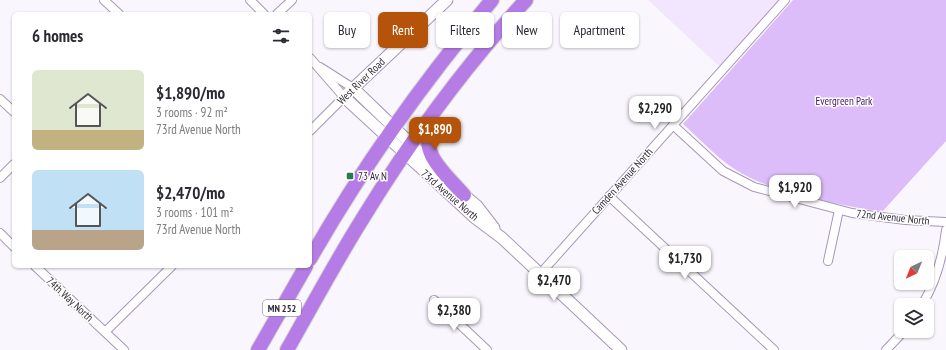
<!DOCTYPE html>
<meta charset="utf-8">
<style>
body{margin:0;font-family:"PT Sans Narrow",sans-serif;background:#f7f7f7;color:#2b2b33;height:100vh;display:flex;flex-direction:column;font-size:15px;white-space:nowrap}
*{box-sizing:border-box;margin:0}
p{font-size:13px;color:#7c7c81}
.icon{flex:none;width:22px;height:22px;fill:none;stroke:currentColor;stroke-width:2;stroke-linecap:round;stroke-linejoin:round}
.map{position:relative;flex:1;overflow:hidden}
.sheet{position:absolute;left:12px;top:12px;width:300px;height:256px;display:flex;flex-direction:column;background:#fff;border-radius:6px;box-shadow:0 1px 3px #0004}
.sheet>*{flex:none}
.top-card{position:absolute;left:324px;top:12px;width:380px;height:36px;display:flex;gap:8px}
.needle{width:26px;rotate:223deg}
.tools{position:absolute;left:894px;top:250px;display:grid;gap:8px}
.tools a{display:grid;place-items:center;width:40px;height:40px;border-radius:6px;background:#fff;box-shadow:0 1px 3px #0004;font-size:20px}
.price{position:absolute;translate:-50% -34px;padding:0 9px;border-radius:8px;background:#fff;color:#222;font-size:13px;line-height:26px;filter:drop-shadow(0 1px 2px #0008)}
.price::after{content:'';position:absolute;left:50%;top:24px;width:12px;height:9px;margin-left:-6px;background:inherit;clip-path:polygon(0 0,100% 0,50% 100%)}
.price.active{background:#b45309;color:#fff}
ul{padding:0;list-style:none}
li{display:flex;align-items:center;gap:12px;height:100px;padding:0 20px}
li span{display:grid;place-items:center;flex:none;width:112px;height:80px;border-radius:6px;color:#555}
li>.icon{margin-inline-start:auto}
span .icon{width:48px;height:48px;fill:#fffc;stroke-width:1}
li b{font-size:17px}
h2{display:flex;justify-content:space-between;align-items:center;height:48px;padding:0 20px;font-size:17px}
.tag{padding:0 14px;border-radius:6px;background:#fff;box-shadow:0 1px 3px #0004;font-size:14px;line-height:36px}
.tag.active{background:#b45309;color:#fff}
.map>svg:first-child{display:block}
.built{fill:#f2e5fe}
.green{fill:#dcbdf9}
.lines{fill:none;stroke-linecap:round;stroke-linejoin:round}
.street-casing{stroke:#a797b7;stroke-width:10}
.secondary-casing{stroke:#a797b7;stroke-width:13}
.highway-casing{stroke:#d6d5d7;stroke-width:16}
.street{stroke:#fff;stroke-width:8}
.secondary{stroke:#fff;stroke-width:11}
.highway{stroke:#b57ce5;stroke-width:14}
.poi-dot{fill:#277b4d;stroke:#fff;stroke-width:1.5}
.labels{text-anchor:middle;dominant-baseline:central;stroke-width:3;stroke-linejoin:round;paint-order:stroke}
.shield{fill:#fff;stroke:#706b74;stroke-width:1}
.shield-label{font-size:10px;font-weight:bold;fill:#322b38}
.street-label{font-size:11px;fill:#322b38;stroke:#fff}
.park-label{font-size:11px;fill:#48136a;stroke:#fff}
.poi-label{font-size:11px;fill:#322b38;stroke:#fff;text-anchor:start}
</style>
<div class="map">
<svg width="946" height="350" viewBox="0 0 946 350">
<rect width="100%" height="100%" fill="#faf6fd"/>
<polygon class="built" points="648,0 782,0 721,68"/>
<path class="green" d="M793,0h153v141l-64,71c-44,-8 -108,-18 -146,-42 -20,-13 -36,-31 -53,-46z"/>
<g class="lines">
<defs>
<g id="street">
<polyline points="104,0 119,14"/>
<polyline points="250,0 264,14"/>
<polyline points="277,14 292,0"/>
<polyline points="310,58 344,97 310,131"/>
<polyline points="320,67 353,88"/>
<polyline points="0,99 14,112"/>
<polyline points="673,125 723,171 754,187 852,213 905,220 946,222"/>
<polyline points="0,178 14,164"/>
<polyline points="609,196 774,350"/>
<polyline points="0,233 14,247"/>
<polyline points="828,261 839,210"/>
<polyline points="35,266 124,350"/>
<polyline points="540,274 785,0"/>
<polyline points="434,300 487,350"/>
<path d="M922,305c14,-23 21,-49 24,-75"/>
<polyline points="105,332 172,266"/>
<polyline points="886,350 904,331"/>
</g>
<g id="secondary">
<polyline points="447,0 344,97 474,217 502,238 621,350"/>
<polyline points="353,88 437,169"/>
<polyline points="458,190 477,206 494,228"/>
</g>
<g id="highway">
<path d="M430,121c-10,34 13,50 34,74"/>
<path d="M310,259c53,-93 113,-177 182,-259"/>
<polyline points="258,350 306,266"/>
<path d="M287,350c25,-44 49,-89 76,-132 47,-77 102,-152 163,-218"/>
</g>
</defs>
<use href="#street" class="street-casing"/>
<use href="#secondary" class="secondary-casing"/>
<use href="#highway" class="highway-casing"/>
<use href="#street" class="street"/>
<use href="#secondary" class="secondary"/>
<use href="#highway" class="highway"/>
</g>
<rect class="poi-dot" x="346" y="172" width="8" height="8" rx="2"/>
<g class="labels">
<rect class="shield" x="263" y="300" width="38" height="16" rx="3"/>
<g class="shield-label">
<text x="282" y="308">MN 252</text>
</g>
<g class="street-label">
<text transform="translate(361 81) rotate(-44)">West River Road</text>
<text transform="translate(622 181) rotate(-48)">Camden Avenue North</text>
<text transform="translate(450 195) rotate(41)">73rd Avenue North</text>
<text transform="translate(893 217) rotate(6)">72nd Avenue North</text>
<text transform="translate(70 299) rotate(43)">74th Way North</text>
</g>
<g class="park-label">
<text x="844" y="101">Evergreen Park</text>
</g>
<g class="poi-label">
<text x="358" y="176">73 Av N</text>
</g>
</g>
</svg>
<div class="tools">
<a><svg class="needle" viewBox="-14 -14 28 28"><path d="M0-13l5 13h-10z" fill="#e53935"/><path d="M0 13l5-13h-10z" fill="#7c7c81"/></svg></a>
<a><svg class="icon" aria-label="layers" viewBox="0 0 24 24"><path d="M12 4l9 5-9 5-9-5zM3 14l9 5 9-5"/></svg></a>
</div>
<b class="price" style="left:655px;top:130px">$2,290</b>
<b class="price active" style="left:435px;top:151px">$1,890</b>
<b class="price" style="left:795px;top:209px">$1,920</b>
<b class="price" style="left:685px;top:280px">$1,730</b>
<b class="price" style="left:554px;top:302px">$2,470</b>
<b class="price" style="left:454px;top:332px">$2,380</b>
<div class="top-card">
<a class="tag">Buy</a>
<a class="tag active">Rent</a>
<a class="tag">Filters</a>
<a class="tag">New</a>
<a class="tag">Apartment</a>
</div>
<section class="sheet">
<h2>6 homes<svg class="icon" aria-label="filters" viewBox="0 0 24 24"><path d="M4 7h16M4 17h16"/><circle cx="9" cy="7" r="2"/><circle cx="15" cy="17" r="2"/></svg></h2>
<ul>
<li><span style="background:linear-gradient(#dfe7d0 75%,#c2b280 0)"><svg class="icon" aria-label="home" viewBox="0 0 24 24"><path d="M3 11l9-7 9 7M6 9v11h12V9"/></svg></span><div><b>$1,890/mo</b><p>3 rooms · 92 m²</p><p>73rd Avenue North</p></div></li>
<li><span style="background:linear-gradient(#bfe0f5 75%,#b9a48a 0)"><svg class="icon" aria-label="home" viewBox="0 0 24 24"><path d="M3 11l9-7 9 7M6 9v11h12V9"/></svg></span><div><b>$2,470/mo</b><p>3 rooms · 101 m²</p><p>73rd Avenue North</p></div></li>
</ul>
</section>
</div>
